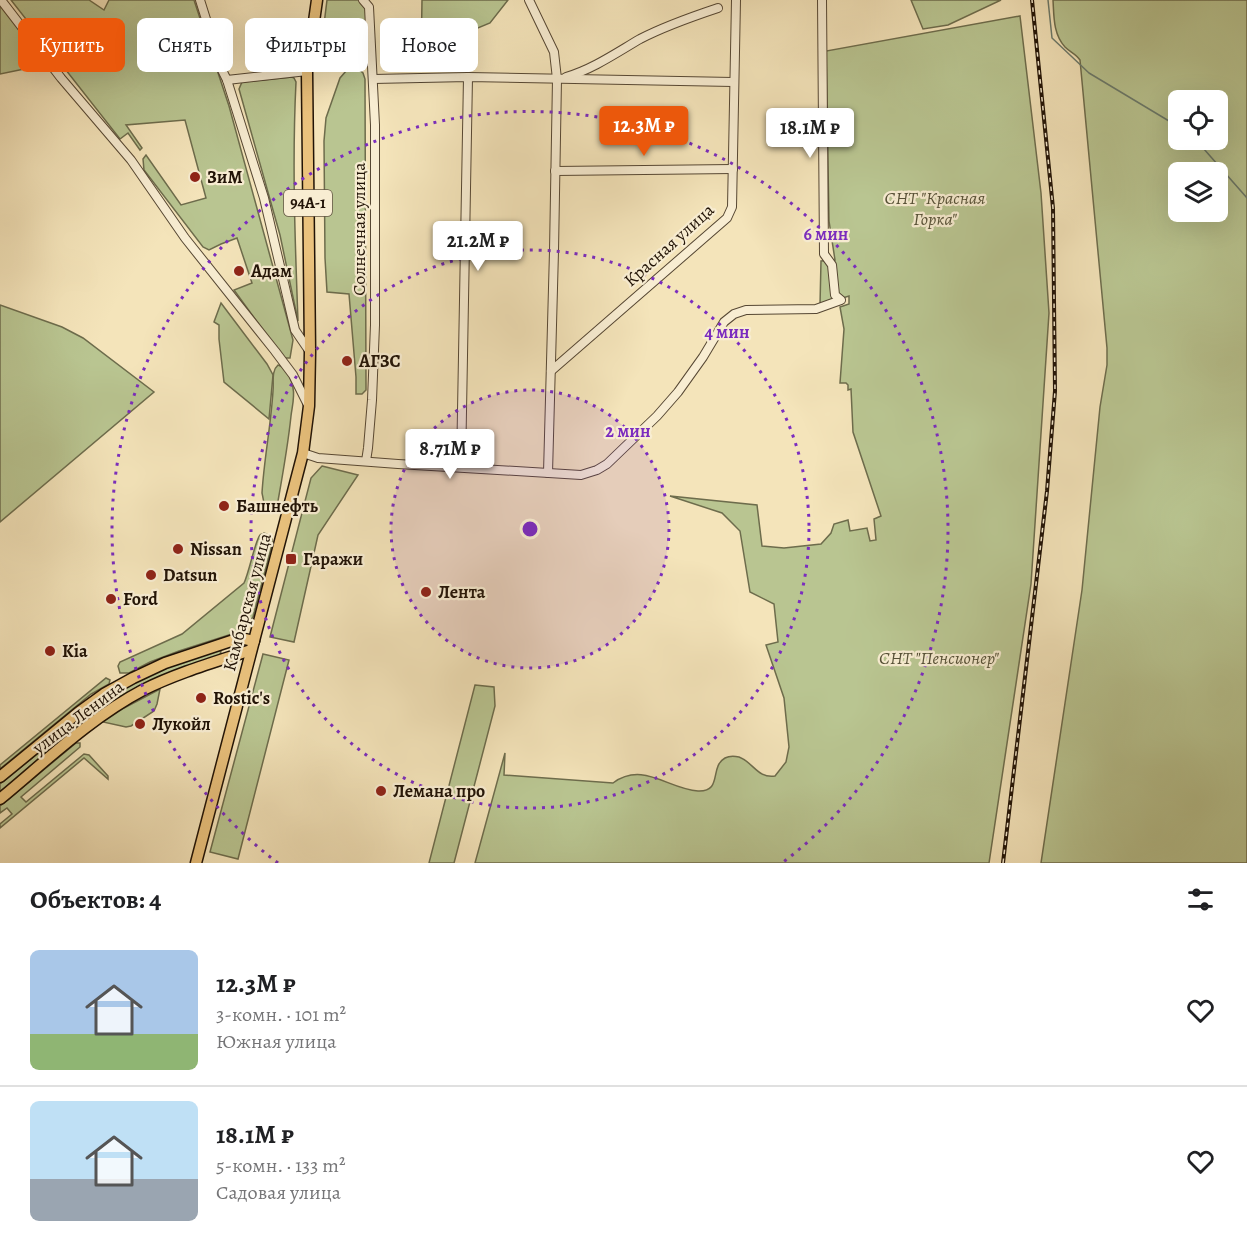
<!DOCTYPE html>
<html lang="ru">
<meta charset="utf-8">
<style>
body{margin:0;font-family:Alegreya,serif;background:#f6f6f6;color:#202124;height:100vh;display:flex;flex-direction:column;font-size:22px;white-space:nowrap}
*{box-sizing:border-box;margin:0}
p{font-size:20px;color:#757577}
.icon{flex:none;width:33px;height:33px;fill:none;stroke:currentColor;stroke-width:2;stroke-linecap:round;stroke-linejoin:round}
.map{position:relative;height:863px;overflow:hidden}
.drawer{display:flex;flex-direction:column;background:#fff;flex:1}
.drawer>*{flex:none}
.guide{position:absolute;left:18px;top:18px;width:600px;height:54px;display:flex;gap:12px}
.fabs{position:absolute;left:1168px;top:90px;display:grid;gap:12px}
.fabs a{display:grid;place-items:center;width:60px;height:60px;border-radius:9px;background:#fff;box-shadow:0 6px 24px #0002;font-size:30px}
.price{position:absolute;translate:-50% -51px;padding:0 14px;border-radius:6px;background:#fff;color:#222;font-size:20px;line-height:39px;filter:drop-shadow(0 2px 3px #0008)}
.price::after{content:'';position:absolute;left:50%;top:36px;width:18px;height:14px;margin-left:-9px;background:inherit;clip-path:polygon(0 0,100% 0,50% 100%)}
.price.on{background:#ea580c;color:#fff}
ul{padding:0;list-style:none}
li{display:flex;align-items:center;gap:18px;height:150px;padding:0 30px}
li+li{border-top:2px solid #e0e0e0}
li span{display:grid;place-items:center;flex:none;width:168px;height:120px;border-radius:9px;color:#555}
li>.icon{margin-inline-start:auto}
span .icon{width:72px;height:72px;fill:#fffc;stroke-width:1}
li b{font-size:26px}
h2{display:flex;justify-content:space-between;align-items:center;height:72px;padding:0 30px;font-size:26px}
.pill{padding:0 21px;border-radius:9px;background:#fff;box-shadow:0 6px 24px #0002;font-size:21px;line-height:54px}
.pill.on{background:#ea580c;color:#fff}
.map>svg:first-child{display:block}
.green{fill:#b9c591;stroke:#6d6c4c;stroke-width:1.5;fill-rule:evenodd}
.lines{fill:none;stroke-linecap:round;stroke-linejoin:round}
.stream{stroke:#6b7a6c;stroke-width:1.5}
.minor-casing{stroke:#564733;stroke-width:10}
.major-casing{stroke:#211306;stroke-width:13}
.minor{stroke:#f8edd2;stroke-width:8}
.major{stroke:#eac27d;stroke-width:10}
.rail-casing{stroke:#211306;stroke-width:4}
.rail{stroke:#f8edd2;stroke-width:1.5;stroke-dasharray:4.5;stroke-linecap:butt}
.ring{fill:none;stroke:#7b2cbf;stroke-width:3;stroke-dasharray:3 6}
.poi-dot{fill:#8f2418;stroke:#f8edd2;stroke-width:2}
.labels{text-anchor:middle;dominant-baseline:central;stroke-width:4.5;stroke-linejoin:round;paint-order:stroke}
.shield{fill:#f8edd2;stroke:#625443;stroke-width:1.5}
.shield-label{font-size:16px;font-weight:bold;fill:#211306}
.poi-label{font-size:18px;font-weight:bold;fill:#211306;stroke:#f8edd2;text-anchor:start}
.park-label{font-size:18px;font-style:italic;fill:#565137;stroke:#f8edd2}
.street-label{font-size:18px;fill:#211306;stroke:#f8edd2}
.centre{fill:#7b2cbf;stroke:#f8edd2;stroke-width:3}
.ring-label{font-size:18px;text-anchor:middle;font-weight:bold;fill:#7b2cbf;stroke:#f8edd2;stroke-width:4.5;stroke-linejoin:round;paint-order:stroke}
</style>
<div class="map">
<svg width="1247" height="863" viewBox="0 0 1247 863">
<rect width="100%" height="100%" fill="#f4e4ba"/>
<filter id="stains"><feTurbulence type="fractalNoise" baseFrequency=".00333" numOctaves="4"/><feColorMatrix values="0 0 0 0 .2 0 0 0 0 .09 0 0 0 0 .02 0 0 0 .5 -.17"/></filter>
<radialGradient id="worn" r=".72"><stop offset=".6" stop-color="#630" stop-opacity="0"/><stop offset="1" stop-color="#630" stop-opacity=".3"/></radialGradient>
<g class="green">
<polygon points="11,0 89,0 104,10 109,0 194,0 229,106 293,340 290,358 285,358 282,356 234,290 252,283 237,238 221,244 209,250 203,247 144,170 143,159 146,155 181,205 206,198 185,120 126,125 142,148 140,150 128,133 120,139"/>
<polygon points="327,0 359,0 368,11 366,62 319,65"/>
<polygon points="422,0 508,0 490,23 444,42 441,53 433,62 421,63"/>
<polygon points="911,0 1001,0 948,25 923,29"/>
<path d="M1053,0h194v863h-206l41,-273 18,-183 7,-42v-17l-27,-288c-4,-6 -10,-8 -15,-13 -12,-13 -11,-31 -12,-47zM1179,100h39v40h-39zM1179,172h39v40h-39z"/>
<polygon points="0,2 32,44 31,48 27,50 21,48 34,67 0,74"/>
<path d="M1020,16l21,177 8,120 -18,271 -42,279h-514l30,-110 -1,22 109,8c30,-22 55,6 85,8 25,1 11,-24 27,-33 4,-2 9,-2 14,-1 14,5 19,22 36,19l11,-14 3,-15 -5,-49 -18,-53 12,-3 -4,-38 -24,-12 -10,-61 -18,-18 -52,-17 87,9 5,41 22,2 37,-4 10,-11 3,-9 14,-4 2,11 17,-3 3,13 6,-1 -2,-21 7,-3 -28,-84 -2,-43 -3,1v-5l-2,-2h-6l4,-54 -4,-22 9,-3v-8l-29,9 1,-44 14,-1 -6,-39 -3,-170z"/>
<polygon points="357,68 363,73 365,79 366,390 362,394 356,394 356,377 349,294 327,292 325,258 324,141 326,118 340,78 347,70"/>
<path d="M292,77l2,1 2,4c-4,80 -1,159 2,239l-18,-86 -41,-146 3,-7z"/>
<polygon points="221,303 267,364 273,375 269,419 224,382 219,339 219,325 214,322"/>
<polygon points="0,305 62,327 83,338 154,392 0,522"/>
<path d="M278,365c9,3 14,14 15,23 2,9 -1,19 -2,28 -3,29 -8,57 -13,85l-4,6 -7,-1 -3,-3 -2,-10c2,-34 9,-68 11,-102 1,-9 -2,-20 5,-26z"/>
<polygon points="322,466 358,475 318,535 294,642 270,637 311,478"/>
<path d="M264,533l8,4v8l-19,72 -7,10 -11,6 -56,18 -29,11 -21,11h-9l-2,-7 2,-4 62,-28 62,-51c5,-10 11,-42 16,-48 1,-1 3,-1 4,-2z"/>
<path d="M219,650l2,2 -2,4 -61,21 -158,115v-8l93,-75c25,-18 53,-34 82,-45 14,-5 29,-9 44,-14z"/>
<polygon points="263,654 289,660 238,859 210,852"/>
<polygon points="106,678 110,680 109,684 91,694 0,769 0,765"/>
<polygon points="475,685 494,687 495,706 454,863 429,863"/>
<polygon points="160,689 157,704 154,711 131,726 126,727 103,722 124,708"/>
<polygon points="76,743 80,743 80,747 21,797 26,802 84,754 89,755 108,776 108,779 84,758 0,828 0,824 12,814 7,808 0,813 0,806"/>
</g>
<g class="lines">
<g class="stream">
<polyline points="1048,0 1052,38 1089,73 1179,127"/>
<polyline points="1196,140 1247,198"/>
</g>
<defs>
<g id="minor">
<polyline points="1,0 61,78 131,160 185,238 275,351 293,375 308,405"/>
<polyline points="200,0 222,70 227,80 264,198 295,330 310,352"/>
<polyline points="363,0 369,7 375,125 375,325 372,400 368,448 366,461"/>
<polyline points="529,0 554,52 557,79 554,251 548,473"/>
<path d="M566,77c27,-8 50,-24 74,-38 25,-13 51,-22 78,-31"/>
<polyline points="373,79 468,77 733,82"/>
<polyline points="227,80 307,71"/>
<polyline points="555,171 733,169"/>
<polyline points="551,371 727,218 732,207 736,0"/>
<polyline points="303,453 318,458 398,464 581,475 597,470 607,464 657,416 678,392 703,357 724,322 734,314 746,310 816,309 841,300 835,295 832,265 824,254 822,0"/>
<polyline points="461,467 468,77"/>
</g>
<g id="major">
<polyline points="0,777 79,712 104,694 133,678 165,663 240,638 254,641"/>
<path d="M0,799c46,-38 90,-81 143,-109 34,-17 72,-28 108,-40"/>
<polyline points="196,863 303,453 309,406 310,352 307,71 317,0"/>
</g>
</defs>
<use href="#minor" class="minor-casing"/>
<use href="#major" class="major-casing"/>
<use href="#minor" class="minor"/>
<use href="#major" class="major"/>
<defs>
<polyline id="rail" points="1003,863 1047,491 1055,391 1053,208 1032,0"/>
</defs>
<use href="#rail" class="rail-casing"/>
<use href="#rail" class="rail"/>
</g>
<circle cx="530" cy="529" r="139" fill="#7b2cbf" fill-opacity=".12"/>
<g class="ring">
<circle cx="530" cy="529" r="139"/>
<circle cx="530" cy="529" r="279"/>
<path d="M278 863A418 418 0 1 1 782 863"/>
</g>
<g class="poi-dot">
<circle cx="195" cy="177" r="6"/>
<circle cx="239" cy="271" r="6"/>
<circle cx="347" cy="361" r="6"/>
<circle cx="224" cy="506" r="6"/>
<circle cx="178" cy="549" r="6"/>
<rect x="285" y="553" width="12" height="12" rx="3"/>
<circle cx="151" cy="575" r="6"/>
<circle cx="426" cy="592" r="6"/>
<circle cx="111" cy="599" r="6"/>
<circle cx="50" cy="651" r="6"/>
<circle cx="201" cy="698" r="6"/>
<circle cx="140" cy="724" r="6"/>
<circle cx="381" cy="791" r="6"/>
</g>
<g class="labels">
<rect class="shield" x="284" y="190" width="48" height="26" rx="4.5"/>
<g class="shield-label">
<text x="308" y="203">94А-1</text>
</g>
<g class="poi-label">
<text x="207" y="177">ЗиМ</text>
<text x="251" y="271">Адам</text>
<text x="359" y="361">АГЗС</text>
<text x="236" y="506">Башнефть</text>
<text x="190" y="549">Nissan</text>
<text x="303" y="559">Гаражи</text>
<text x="163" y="575">Datsun</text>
<text x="438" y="592">Лента</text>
<text x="123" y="599">Ford</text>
<text x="62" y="651">Kia</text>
<text x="213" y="698">Rostic's</text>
<text x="152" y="724">Лукойл</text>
<text x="393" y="791">Лемана про</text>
</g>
<g class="park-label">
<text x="935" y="198">СНТ "Красная<tspan x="935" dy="21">Горка"</tspan></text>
<text x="939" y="658">СНТ "Пенсионер"</text>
</g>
<g class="street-label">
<text transform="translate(359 229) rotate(-90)">Солнечная улица</text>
<text transform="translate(669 245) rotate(-42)">Красная улица</text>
<text transform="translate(247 602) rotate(-75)">Камбарская улица</text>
<text transform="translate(78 717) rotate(-37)">улица Ленина</text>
</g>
</g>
<circle cx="530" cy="529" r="9" class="centre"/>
<g class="ring-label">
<text x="826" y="240">6 мин</text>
<text x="727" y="338">4 мин</text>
<text x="628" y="437">2 мин</text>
</g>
<rect width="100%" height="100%" filter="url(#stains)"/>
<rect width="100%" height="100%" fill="url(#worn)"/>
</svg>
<div class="fabs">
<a><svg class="icon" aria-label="locate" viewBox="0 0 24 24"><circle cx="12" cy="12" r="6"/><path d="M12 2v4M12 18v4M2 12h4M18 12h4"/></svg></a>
<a><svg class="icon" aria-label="layers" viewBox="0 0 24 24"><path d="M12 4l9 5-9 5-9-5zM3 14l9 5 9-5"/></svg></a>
</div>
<b class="price on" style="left:644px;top:157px">12.3M ₽</b>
<b class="price" style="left:810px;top:159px">18.1M ₽</b>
<b class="price" style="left:478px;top:272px">21.2M ₽</b>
<b class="price" style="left:450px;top:480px">8.71M ₽</b>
<div class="guide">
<a class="pill on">Купить</a>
<a class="pill">Снять</a>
<a class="pill">Фильтры</a>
<a class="pill">Новое</a>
</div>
</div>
<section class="drawer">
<h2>Объектов: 4<svg class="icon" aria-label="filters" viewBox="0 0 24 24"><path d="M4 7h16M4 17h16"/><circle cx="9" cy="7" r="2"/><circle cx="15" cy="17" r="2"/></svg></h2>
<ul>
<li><span style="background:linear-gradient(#a9c7e8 70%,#8fb573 0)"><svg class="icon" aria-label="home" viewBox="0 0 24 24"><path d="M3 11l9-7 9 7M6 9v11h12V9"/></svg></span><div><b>12.3M ₽</b><p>3-комн. · 101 m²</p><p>Южная улица</p></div><svg class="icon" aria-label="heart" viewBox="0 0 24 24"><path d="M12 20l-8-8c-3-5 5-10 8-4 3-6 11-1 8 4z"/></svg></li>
<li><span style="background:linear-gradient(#bfe0f5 65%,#9aa5b1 0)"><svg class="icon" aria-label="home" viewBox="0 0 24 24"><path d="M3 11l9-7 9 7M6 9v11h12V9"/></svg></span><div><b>18.1M ₽</b><p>5-комн. · 133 m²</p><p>Садовая улица</p></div><svg class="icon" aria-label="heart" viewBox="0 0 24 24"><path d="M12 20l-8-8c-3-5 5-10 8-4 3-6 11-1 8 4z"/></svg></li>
</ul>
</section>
